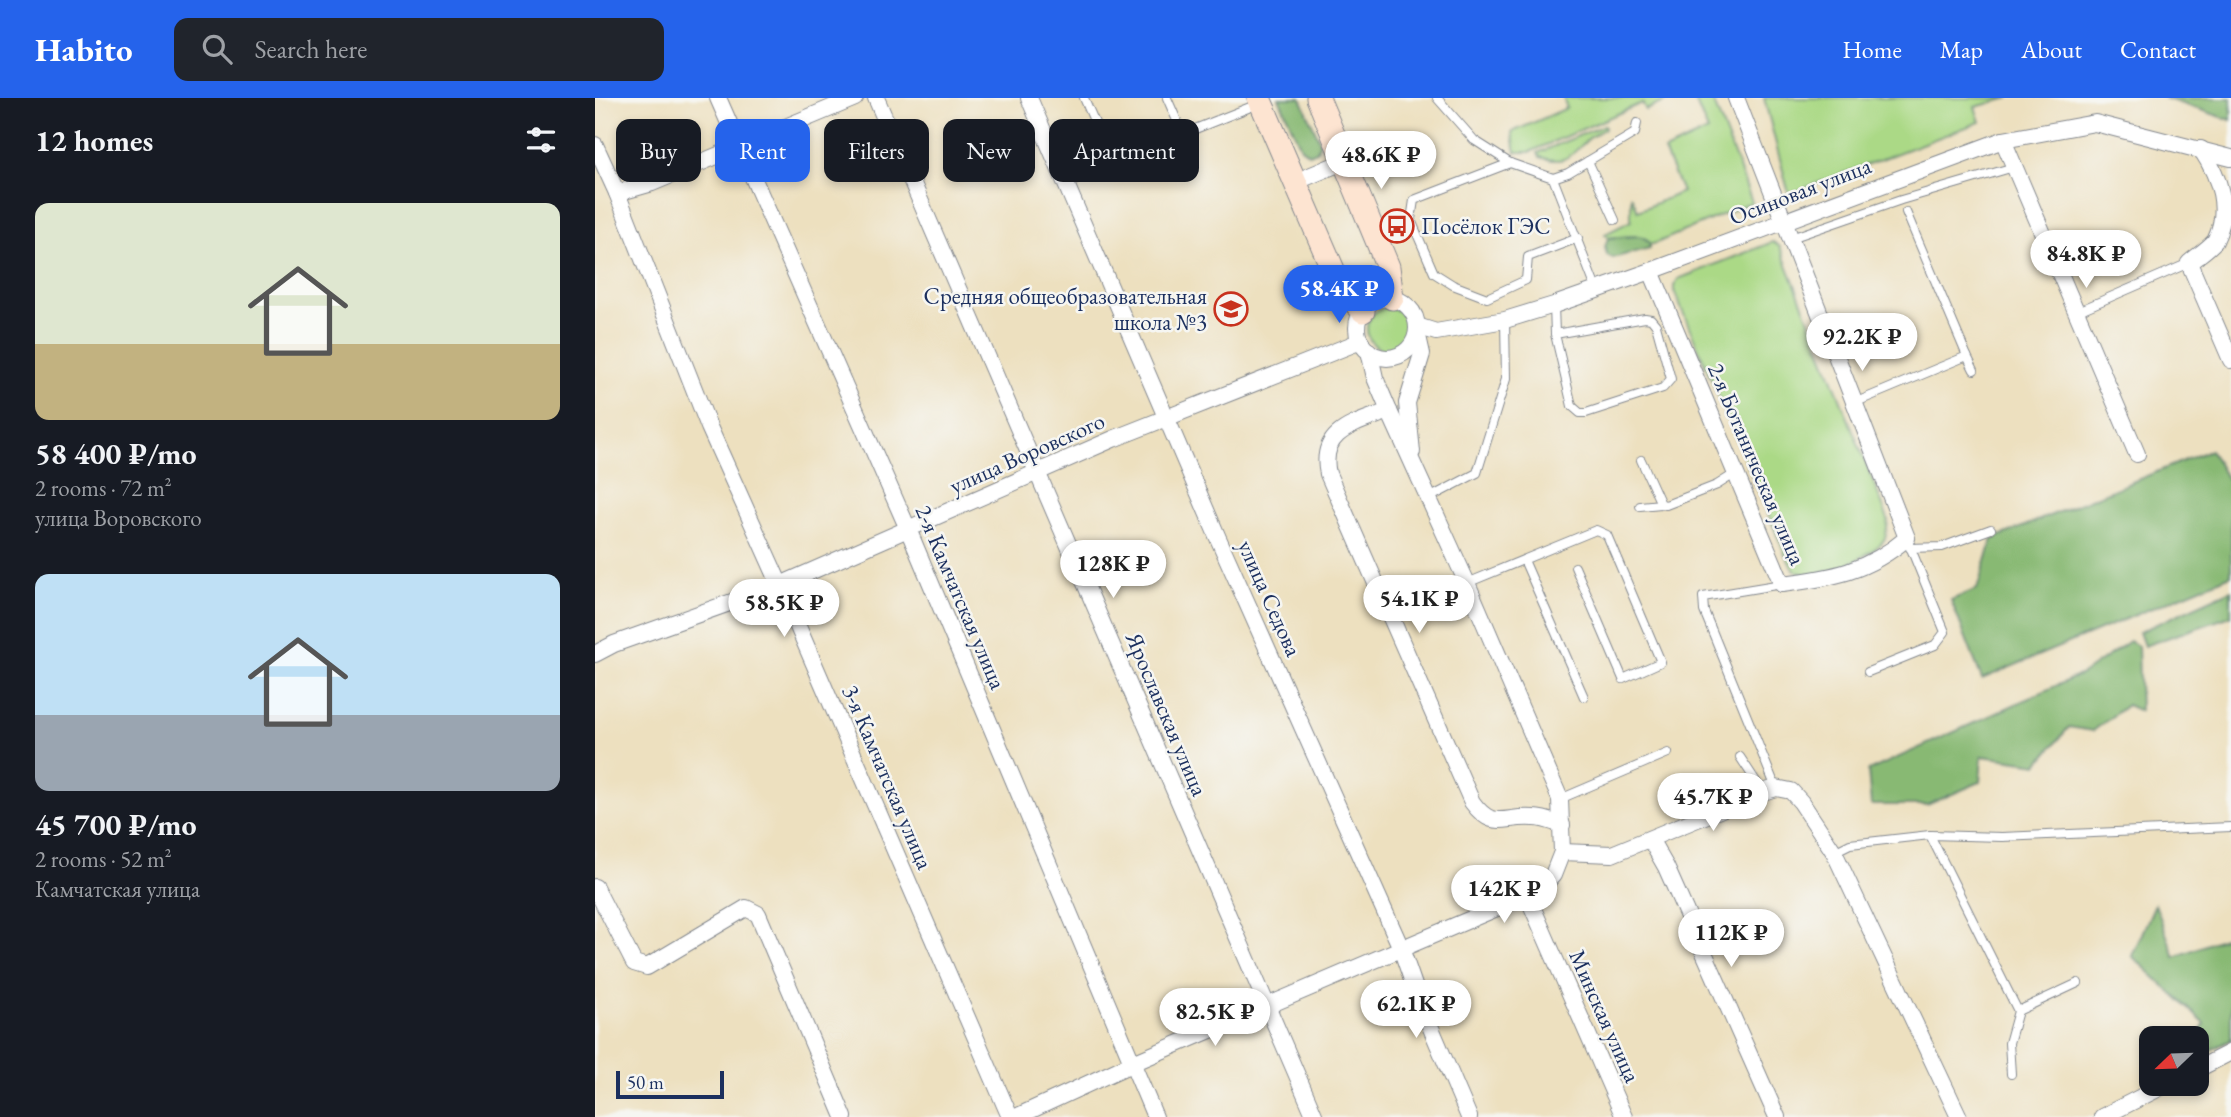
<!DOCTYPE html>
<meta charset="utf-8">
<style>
body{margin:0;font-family:"EB Garamond",serif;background:#20242c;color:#f1f3f6;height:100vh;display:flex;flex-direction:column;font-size:26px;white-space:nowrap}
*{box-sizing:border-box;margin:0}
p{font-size:23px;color:#9ea1a6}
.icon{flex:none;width:38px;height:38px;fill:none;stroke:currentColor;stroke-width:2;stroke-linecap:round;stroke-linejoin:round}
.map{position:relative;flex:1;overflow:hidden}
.details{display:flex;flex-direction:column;background:#171b24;width:595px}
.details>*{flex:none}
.banner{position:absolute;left:21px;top:21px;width:665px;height:63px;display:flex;gap:14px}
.needle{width:46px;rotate:247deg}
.fabs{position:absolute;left:1544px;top:928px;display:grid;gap:14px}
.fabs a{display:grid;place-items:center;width:70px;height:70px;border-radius:14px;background:#171b24;box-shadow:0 4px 10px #0003;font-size:35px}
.scale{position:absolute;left:21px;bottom:18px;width:108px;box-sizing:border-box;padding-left:7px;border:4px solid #1b2f5e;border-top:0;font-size:19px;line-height:24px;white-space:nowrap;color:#1b2f5e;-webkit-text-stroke:5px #f6f6f2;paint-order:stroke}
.price{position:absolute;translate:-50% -60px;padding:0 16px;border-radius:24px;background:#fff;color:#222;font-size:23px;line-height:46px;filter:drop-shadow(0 2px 4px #0008)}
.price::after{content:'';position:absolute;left:50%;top:42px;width:21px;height:16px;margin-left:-10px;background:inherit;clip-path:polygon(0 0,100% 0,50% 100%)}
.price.selected{background:#2563eb;color:#fff}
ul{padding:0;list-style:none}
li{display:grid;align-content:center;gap:14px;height:371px;padding:0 35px}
li span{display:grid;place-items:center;height:217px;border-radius:14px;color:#555}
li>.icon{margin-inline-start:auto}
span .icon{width:126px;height:126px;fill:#fffc;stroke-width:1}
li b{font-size:30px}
h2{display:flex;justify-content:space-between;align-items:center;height:84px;padding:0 35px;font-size:30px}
.tag{padding:0 24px;border-radius:14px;background:#171b24;box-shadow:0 4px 10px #0003;font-size:24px;line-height:63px}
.tag.selected{background:#2563eb;color:#fff}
header{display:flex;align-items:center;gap:42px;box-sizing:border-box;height:98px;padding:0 35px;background:#2563eb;color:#fff}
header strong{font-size:33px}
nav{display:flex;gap:38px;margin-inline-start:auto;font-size:24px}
.search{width:490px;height:63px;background:#20242c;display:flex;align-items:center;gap:18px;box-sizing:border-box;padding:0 24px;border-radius:14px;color:#9ea1a6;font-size:26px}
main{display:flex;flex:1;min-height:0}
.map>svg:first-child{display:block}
.green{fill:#abd986;stroke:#638472;stroke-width:2}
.forest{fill:#88b973;stroke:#527468;stroke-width:2}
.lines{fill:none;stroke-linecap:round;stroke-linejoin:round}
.lane-casing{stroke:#84888e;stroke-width:10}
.street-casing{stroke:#84888e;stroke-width:18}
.secondary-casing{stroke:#84888e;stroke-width:25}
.lane{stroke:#fff;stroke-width:8}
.street{stroke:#fff;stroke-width:16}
.secondary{stroke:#fde4d1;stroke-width:23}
.labels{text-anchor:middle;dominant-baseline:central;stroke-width:5;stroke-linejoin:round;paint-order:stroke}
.street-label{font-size:23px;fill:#1b2f5e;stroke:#f6f6f2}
.poi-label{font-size:23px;fill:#1b2f5e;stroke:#f6f6f2;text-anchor:start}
</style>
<header>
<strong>Habito</strong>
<div class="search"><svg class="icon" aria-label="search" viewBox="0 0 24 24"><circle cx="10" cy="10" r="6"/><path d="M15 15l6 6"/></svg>Search here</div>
<nav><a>Home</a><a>Map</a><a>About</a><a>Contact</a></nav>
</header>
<main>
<section class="details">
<h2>12 homes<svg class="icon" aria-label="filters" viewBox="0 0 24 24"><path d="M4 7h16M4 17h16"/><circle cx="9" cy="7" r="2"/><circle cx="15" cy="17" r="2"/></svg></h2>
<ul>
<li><span style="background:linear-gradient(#dfe7d0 65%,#c2b280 0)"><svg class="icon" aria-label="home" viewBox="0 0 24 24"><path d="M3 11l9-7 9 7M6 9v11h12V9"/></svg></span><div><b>58 400 ₽/mo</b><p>2 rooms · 72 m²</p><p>улица Воровского</p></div></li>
<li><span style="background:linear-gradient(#bfe0f5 65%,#9aa5b1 0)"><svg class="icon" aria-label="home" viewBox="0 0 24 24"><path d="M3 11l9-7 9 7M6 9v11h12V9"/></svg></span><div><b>45 700 ₽/mo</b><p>2 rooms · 52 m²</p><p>Камчатская улица</p></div></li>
</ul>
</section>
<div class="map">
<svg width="1636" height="1019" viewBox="0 0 1636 1019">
<rect width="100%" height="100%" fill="#f6f6f2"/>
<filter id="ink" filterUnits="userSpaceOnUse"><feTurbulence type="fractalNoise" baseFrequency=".0143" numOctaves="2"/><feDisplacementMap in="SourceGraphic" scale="14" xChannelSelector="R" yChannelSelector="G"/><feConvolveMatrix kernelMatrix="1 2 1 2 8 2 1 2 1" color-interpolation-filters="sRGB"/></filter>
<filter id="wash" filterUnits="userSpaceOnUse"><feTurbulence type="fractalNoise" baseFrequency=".00686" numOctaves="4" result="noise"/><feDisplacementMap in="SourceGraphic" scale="28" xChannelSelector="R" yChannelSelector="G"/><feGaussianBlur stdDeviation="1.57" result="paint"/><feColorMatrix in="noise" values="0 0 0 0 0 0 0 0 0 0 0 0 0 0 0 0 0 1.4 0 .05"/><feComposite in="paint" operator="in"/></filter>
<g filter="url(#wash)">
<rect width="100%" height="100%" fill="#ede0bf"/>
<g class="green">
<polygon points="968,0 1077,0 1051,12 1047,5 935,54 921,54 917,34 972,10"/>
<path d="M1099,0h18l40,104 -98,42h-4c-8,-12 -29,-7 -42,-6l-3,-4 26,-13v-26l7,16 44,-19 -18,-41 44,-20z"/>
<polygon points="1169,0 1415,0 1380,9 1385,24 1194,96"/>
<path d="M1009,27l1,3c-6,4 -14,8 -19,13 -17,16 -21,24 -46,16l-2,-4z"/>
<path d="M1178,144l7,5 108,272c-1,6 -1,16 -4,21 -13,17 -71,45 -89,30 -4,-3 -6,-10 -9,-14l-112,-265v-5l4,-7z"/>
<circle cx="793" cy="231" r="21"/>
</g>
<g class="forest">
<polygon points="684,0 706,0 725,44 722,53 714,56 706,50"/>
<polygon points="1569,0 1636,0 1636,22"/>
<path d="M1044,138c7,2 12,5 11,12l-37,10 -6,-3 -2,-8 3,-9z"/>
<polygon points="1615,352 1636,388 1636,477 1387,581 1356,502 1382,491 1398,441"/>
<polygon points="1636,492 1636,518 1549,548 1544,534"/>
<polygon points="1535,543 1543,548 1545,613 1532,607 1498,633 1474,629 1443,666 1387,658 1385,684 1332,707 1276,707 1273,673 1487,576"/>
<polygon points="1560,806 1580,859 1636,837 1636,942 1601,959 1601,940 1610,926 1537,858"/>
</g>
</g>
<g filter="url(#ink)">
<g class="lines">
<defs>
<g id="lane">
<polyline points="489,0 518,66"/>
<polyline points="572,0 587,34 590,35 663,6"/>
<polyline points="842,0 879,42 915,65 958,80 1002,193"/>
<polyline points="993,63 1020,122"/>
<polyline points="915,65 819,102 816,122 839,175 858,187 892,200 931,182 933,159 983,140"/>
<polyline points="958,80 973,75 1040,35 1042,25"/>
<polyline points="472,86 518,66 547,59"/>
<polyline points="1196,140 1306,102 1419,69"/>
<polyline points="959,207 960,236 977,308 985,315 991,315 1068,290 1076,281 1061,227 1056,221 1050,220 960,236"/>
<polyline points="1481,214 1594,165"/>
<polyline points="1372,258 1379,272"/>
<polyline points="1259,305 1372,258 1311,114"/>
<polyline points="1046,362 1066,406 1071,407 1122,387 1141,375"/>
<polyline points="834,400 882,375 911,281 910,222"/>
<polyline points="1045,408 1066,406"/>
<polyline points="1315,450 1347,449 1396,431"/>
<polyline points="929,462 989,599"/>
<polyline points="872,485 1001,432 1012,437 1066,564 1028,581 980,469"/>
<polyline points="1273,574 1340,547 1350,534 1312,441"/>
<polyline points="1145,659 1168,694"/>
<polyline points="1181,690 1109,513 1108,499 1187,486"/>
<polyline points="965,701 1073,655"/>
<polyline points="1335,737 1407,739 1636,729"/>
<polyline points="1239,754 1255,746 1335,737 1423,913 1483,885"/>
<polyline points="1416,976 1414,945 1423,913"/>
</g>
<g id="street">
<polyline points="123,0 313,431 560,1019"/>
<polyline points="281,0 720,1019"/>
<polyline points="434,0 623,440 806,850 824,902 874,1019"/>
<polyline points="1408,42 1542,356"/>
<polyline points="0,47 22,95 114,329 185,487 415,1019"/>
<path d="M1606,51c19,29 30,60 14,92 -7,8 -18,15 -26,22l42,97"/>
<polyline points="700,84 750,63"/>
<polyline points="22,95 57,85 260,0"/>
<path d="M1056,173l131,313c50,-6 85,-12 125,-46l-171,-440"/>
<circle cx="792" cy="230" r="30"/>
<polyline points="822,228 841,234 910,222 959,207 1056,173 1408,42 1500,25 1636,60"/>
<path d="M794,313c-33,13 -71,19 -61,63l144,328c22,30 32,13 62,16 9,0 19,4 28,7"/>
<polyline points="817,354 812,305 827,256 822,234"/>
<polyline points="0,556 19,546 185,487 518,341 766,243"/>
<polyline points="1055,741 1071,769 1182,1019"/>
<polyline points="967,754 1017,756 1168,694 1181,690 1196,693 1206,704 1239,754 1364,1019"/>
<polyline points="0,789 39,865 52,869 151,810 163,816 249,1019"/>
<polyline points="932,797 1029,1019"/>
<polyline points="1601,972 1636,954"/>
<polyline points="421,1019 538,965 944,792 958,777 967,754 965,701 872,485 794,313 780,280 774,253"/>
<polyline points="1507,1019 1574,985"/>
</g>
<g id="secondary">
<polyline points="664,0 745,188 768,213"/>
<polyline points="723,0 793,169 797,200"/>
</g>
</defs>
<use href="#lane" class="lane-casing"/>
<use href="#street" class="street-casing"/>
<use href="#secondary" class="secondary-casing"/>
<use href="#lane" class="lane"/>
<use href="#street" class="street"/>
<use href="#secondary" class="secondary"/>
</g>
</g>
<defs>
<symbol id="bus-ring" viewBox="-11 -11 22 22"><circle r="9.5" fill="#f6f6f2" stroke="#c8321e" stroke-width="1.5"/><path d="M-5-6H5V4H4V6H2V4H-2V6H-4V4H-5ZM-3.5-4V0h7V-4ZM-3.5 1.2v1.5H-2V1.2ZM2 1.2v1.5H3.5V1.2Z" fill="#c8321e"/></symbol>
<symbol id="school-ring" viewBox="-11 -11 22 22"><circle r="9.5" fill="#f6f6f2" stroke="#c8321e" stroke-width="1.5"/><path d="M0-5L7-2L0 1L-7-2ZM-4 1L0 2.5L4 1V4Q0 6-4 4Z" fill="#c8321e"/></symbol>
</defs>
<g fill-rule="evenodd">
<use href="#bus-ring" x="783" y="109" width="38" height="38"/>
<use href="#school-ring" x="617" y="192" width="38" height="38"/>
</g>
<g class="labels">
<g class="street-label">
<text transform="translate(1205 93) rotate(-21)">Осиновая улица</text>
<text transform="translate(432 355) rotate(-24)">улица Воровского</text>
<text transform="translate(1162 366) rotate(67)">2-я Ботаническая улица</text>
<text transform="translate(366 499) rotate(67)">2-я Камчатская улица</text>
<text transform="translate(675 500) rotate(66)">улица Седова</text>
<text transform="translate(572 616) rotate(67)">Ярославская улица</text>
<text transform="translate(293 679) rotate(67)">3-я Камчатская улица</text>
<text transform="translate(1010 918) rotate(66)">Минская улица</text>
</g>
<g class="poi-label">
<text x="826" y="128">Посёлок ГЭС</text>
<text x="612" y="198" text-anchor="end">Средняя общеобразовательная<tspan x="612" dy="26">школа №3</tspan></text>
</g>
</g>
</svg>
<div class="fabs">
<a><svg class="needle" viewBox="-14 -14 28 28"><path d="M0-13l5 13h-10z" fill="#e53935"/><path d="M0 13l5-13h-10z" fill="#9ea1a6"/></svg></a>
</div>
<div class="scale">50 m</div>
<b class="price" style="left:786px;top:93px">48.6K ₽</b>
<b class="price" style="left:1491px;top:192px">84.8K ₽</b>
<b class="price selected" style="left:744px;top:227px">58.4K ₽</b>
<b class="price" style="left:1267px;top:275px">92.2K ₽</b>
<b class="price" style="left:518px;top:502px">128K ₽</b>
<b class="price" style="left:824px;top:537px">54.1K ₽</b>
<b class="price" style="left:189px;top:541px">58.5K ₽</b>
<b class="price" style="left:1118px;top:735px">45.7K ₽</b>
<b class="price" style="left:909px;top:827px">142K ₽</b>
<b class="price" style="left:1136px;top:871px">112K ₽</b>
<b class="price" style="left:821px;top:942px">62.1K ₽</b>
<b class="price" style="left:620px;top:950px">82.5K ₽</b>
<div class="banner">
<a class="tag">Buy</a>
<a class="tag selected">Rent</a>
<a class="tag">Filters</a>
<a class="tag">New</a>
<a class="tag">Apartment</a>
</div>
</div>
</main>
